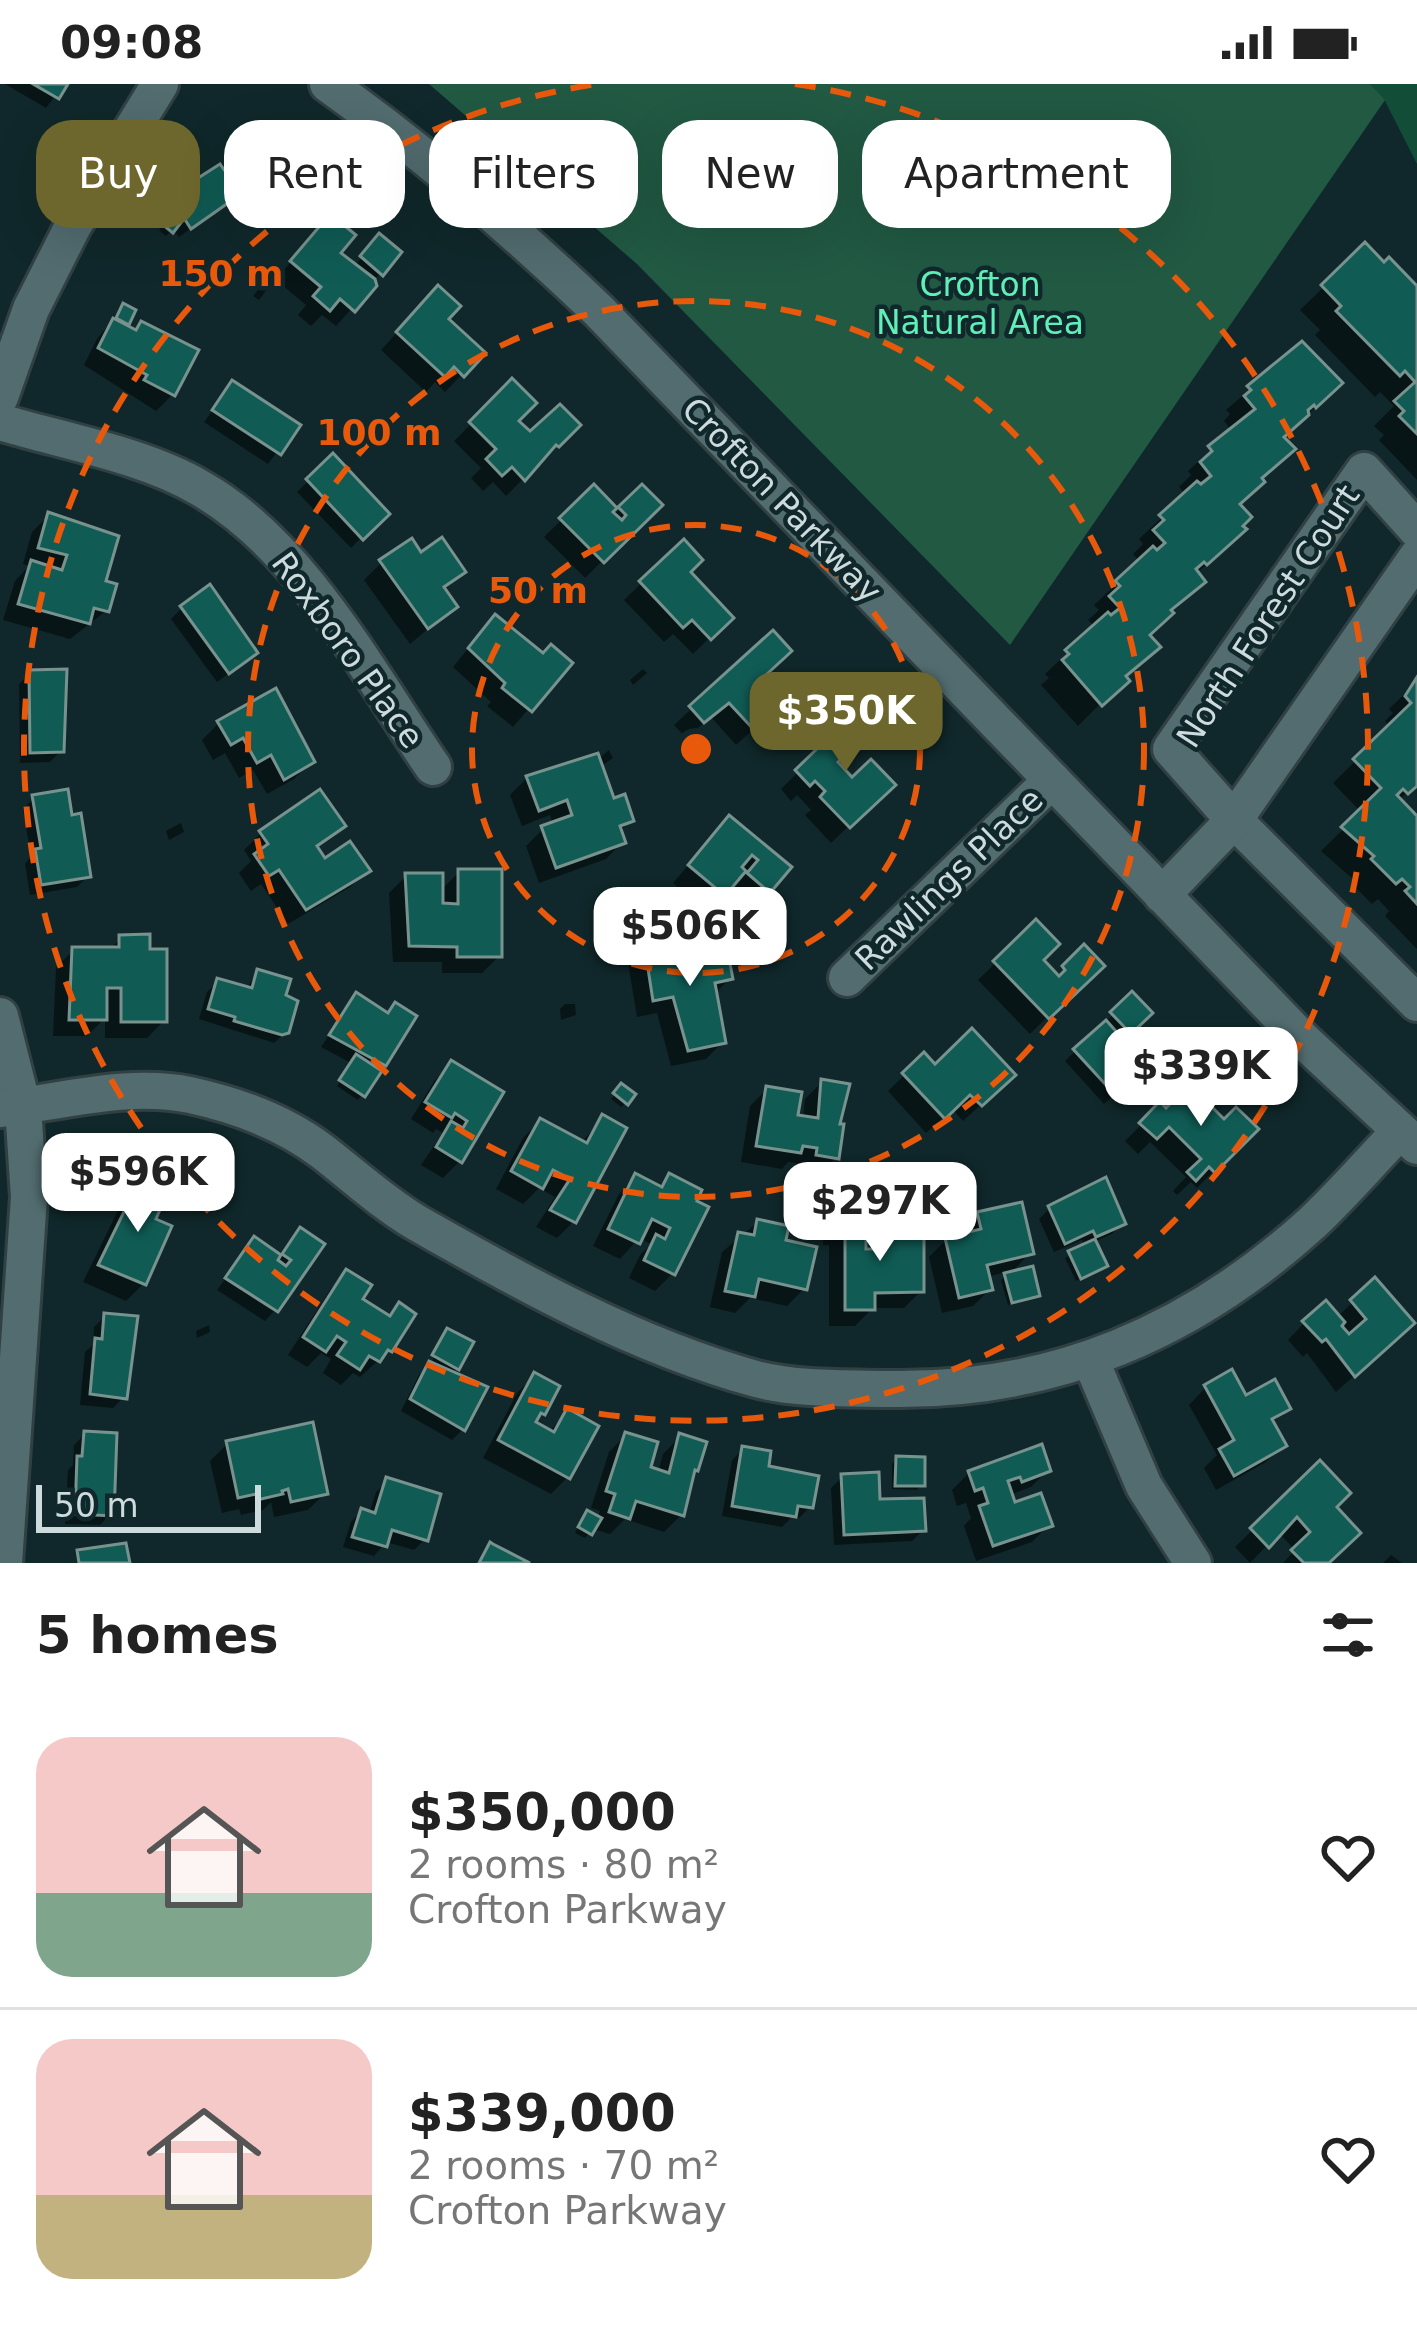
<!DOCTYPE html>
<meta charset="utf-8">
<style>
body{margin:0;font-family:"DejaVu Sans",sans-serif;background:#f2f2f2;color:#222;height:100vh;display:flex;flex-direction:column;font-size:45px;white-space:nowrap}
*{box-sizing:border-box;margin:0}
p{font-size:39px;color:#767676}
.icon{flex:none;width:66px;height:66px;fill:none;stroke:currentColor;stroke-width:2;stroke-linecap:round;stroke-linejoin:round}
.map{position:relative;height:1479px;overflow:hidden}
.drawer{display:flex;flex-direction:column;background:#fff;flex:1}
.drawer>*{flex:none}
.top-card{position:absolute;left:36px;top:36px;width:1347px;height:108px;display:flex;gap:24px}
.scale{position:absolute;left:36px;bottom:30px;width:225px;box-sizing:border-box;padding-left:12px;border:6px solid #cddbdd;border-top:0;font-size:33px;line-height:42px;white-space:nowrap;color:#cddbdd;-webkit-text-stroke:9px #10282b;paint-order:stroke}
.price{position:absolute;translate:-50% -102px;padding:0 27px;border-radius:24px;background:#fff;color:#222;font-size:39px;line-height:78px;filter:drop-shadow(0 3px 6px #0008)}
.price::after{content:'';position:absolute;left:50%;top:72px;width:36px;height:27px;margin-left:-18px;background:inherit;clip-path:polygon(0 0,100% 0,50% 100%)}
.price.selected{background:#6d672d;color:#fff}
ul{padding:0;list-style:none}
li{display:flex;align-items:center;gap:36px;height:300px;padding:0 36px}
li+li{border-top:3px solid #e0e0e0}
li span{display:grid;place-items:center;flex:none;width:336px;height:240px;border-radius:36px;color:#555}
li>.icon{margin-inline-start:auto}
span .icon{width:144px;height:144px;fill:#fffc;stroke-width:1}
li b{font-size:51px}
h2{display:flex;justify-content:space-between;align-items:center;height:144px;padding:0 36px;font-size:51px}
.pill{padding:0 42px;border-radius:36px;background:#fff;box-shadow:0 12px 48px #0002;font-size:42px;line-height:108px}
.pill.selected{background:#6d672d;color:#fff}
.status{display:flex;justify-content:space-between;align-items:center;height:84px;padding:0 60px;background:#fff;direction:ltr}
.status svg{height:33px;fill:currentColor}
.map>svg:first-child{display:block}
.green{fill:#124d37}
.forest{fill:#215943}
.shadow{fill:#0007}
.building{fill:#105c55;stroke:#78928e;stroke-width:3}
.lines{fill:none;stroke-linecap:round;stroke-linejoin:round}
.street-casing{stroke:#314143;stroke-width:42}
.secondary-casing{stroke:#314143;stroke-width:42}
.street{stroke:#526c6f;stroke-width:36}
.secondary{stroke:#526c6f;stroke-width:36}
.ring{fill:none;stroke:#e8590c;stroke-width:6;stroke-dasharray:21 15}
.labels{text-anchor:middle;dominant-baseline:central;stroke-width:9;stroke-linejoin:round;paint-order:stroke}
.park-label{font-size:33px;fill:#5fefb7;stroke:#10282b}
.street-label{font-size:33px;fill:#cddbdd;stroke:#10282b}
.centre{fill:#e8590c;stroke:#10282b;stroke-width:6}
.ring-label{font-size:36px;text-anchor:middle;font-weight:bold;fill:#e8590c;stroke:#10282b;stroke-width:9;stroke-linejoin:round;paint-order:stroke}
</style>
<div class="status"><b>09:08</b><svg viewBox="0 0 49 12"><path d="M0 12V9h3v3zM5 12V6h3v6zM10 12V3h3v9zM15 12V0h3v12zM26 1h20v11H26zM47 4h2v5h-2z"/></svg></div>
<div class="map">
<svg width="1417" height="1479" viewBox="0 0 1417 1479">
<rect width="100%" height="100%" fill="#10282b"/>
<polygon class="green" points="1370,0 1417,0 1417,80 1385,17"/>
<polygon class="forest" points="429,0 1370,0 1385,16 1010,561 637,180"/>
<g class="shadow">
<polygon points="5,0 64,0 46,24"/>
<polygon points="219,84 225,91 261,93 179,153 173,145 166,152 159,146 167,136 161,126"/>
<polygon points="313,150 354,183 379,153 398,169 376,194 370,188 373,201 336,242 322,231 311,242 298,231 306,221 276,196"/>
<polygon points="1365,163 1417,206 1417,396 1379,356 1384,351 1374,342 1394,322 1380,308 1375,313 1315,251 1320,246 1300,226"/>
<polygon points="263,200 268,204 259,216 253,212"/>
<polygon points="421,222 482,270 445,308 435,298 426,308 381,266"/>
<polygon points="119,228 126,239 123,242 134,248 141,240 173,310 156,327 84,281 97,255"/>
<polygon points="1301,261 1317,322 1281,354 1259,396 1237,421 1220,468 1196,490 1202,498 1147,553 1157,563 1078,642 1041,601 1049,594 1045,590 1095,543 1088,536 1099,526 1094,521 1140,478 1133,470 1143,460 1139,455 1186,411 1179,403 1191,391 1188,387 1232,347 1224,337 1230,330 1226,326"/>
<polygon points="233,299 297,342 268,380 204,338"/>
<polygon points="512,299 515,337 530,351 577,341 506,412 493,398 483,407 471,394 481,384 454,357"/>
<polygon points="333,373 385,430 351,464 297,408"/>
<polygon points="594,404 617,428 641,404 659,421 585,494 544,453"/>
<polygon points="49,431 103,499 107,526 70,555 3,536 15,497 29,482 23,480 32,448"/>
<polygon points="683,459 687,488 730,534 693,570 673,550 664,558 624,516"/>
<polygon points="381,479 463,488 443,507 454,523 410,560 364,496"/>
<polygon points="182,524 243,579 217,598 171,535"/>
<polygon points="772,550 764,590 769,631 736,661 711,633 686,654 674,641"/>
<polygon points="479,551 568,579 513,643 487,622 491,618 453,583"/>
<polygon points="643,585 647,589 633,601 630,596"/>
<polygon points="30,589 61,667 50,678 20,679 19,600"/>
<polygon points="1417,598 1417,699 1398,717 1417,736 1417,865 1385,832 1389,827 1378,815 1372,820 1351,799 1354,796 1321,767 1361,728 1333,699 1390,643 1385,637 1393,629 1389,625"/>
<polygon points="851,636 868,653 838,682 852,698 891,701 831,759 805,731 811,726 797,711 791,717 781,705"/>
<polygon points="219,639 311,678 294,695 267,710 253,686 239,694 225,669 213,676 202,656"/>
<polygon points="704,656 709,660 697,674 692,669"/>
<polygon points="609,666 613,674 600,683 612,717 631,736 619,748 623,758 606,775 539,799 526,762 543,745 553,741 550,731 522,742 510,711 527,694 597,676"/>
<polygon points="34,714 88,792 77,803 30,811 25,779 31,773 23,725"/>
<polygon points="181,739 184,748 169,756 166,747"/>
<polygon points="342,742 316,765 325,778 367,787 350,803 288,840 261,800 251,807 239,789 251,777 244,766 261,749"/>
<polygon points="713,752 786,783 751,824 728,804 706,827 673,799"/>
<polygon points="459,788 499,872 482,889 442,889 442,878 393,878 389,809 406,792 440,807"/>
<polygon points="1036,839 1040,877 1055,893 1084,865 1100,881 1030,950 978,896"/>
<polygon points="121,854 164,937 147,954 105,954 105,934 87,952 53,952 56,883 74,866 109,866"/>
<polygon points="644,855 669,877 730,894 714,911 723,958 706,975 671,982 657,929 637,933 627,872"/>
<polygon points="258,888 286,948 274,959 199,935 207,908 218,897 245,906"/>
<polygon points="356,912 384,980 358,1016 337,1002 351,979 321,963"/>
<polygon points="1132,912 1148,929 1125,952 1149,978 1104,1020 1065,977"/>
<polygon points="565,920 575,920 576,931 561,936 560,925"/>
<polygon points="1029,962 1032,965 1020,977 1017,973"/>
<polygon points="924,972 934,984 995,1008 963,1037 952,1025 926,1049 888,1007"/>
<polygon points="452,979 500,1009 460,1077 443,1094 421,1081 443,1049 436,1045 433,1049 411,1035 435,996"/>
<polygon points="822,998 837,1042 836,1074 819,1091 801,1088 802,1080 788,1078 782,1085 741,1078 750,1022 767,1005 794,1033 803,1035 805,1015"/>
<polygon points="622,1002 626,1019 621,1023 611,1015"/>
<polygon points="1160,1022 1166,1028 1255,1045 1197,1104 1191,1098 1177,1111 1173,1107 1186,1093 1150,1058 1138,1070 1125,1057"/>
<polygon points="603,1034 574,1137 557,1154 536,1143 555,1113 539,1104 523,1120 496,1105 523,1054 540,1037 581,1059"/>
<polygon points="636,1093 658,1104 669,1093 693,1118 705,1124 672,1190 655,1207 629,1194 640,1171 651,1160 639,1154 620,1175 593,1162 619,1110"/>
<polygon points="140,1099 152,1136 143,1200 126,1217 83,1198 123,1116"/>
<polygon points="1050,1124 1122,1139 1112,1150 1094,1158 1104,1182 1100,1186 1076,1197 1065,1174 1085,1163 1082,1156 1054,1168 1039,1135"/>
<polygon points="840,1131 863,1169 881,1151 921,1207 904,1224 873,1224 855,1242 829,1242 829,1161 823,1161 823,1148"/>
<polygon points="979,1131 1030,1169 1009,1191 1037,1211 1008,1221 1001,1196 1010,1187 987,1193 990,1205 973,1222 942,1229 929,1173 946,1156 963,1152 962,1148"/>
<polygon points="758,1138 804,1205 787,1222 750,1214 735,1229 710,1223 722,1168"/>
<polygon points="300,1147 275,1226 265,1237 217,1206 254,1156 279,1173"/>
<polygon points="347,1189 359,1216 387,1234 399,1222 390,1266 360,1293 353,1289 341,1301 323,1289 331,1275 321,1269 307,1283 288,1271 330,1206"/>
<polygon points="1375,1197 1394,1256 1336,1308 1307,1269 1303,1273 1288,1256 1304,1239 1337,1233"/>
<polygon points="105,1232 124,1313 113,1324 80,1321 85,1268 93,1261 94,1243"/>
<polygon points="209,1241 210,1248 197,1254 196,1247"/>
<polygon points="443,1252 457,1284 450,1291 463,1345 452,1356 401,1327 419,1291 432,1278"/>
<polygon points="1231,1290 1245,1315 1287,1324 1271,1340 1283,1361 1266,1378 1216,1406 1204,1384 1217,1371 1189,1321 1205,1304"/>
<polygon points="534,1292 542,1329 532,1340 549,1348 567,1328 568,1393 551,1410 483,1374 517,1309"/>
<polygon points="85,1350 111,1430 100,1441 65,1440 68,1386 73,1381 74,1361"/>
<polygon points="626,1351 647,1385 658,1389 663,1370 680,1353 691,1390 681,1431 664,1448 625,1435 610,1450 593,1445 585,1454 575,1449 583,1435 597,1435 600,1427 591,1424 609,1368"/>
<polygon points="227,1360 325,1409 308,1426 274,1433 271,1418 263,1426 241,1431 239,1425 222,1429 210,1377"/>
<polygon points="743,1365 810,1423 799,1434 792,1433 782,1443 722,1432 732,1376"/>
<polygon points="897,1375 921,1401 917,1406 892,1405 892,1380"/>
<polygon points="1320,1380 1333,1424 1326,1479 1283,1479 1295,1466 1279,1449 1250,1479 1235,1463"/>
<polygon points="1048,1386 1031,1403 1010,1411 1013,1422 1049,1441 1032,1458 976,1477 964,1442 971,1434 966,1419 957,1422 952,1406 969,1389"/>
<polygon points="842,1393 878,1418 923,1446 912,1457 834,1461 831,1404"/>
<polygon points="387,1397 425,1455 414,1466 386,1458 374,1472 343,1463 351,1438 361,1427 369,1430 376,1408"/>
<polygon points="1391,1471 1402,1479 1383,1479"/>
</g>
<g class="building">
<polygon points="33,0 68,0 59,15"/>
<polygon points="250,71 265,93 191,145 170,112 220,80 225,87"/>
<polygon points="172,127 183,136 173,149 162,140"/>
<polygon points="330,130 356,151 341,169 375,195 377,202 355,228 340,215 330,227 313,212 321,203 290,177"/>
<polygon points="379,149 402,168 383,192 360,172"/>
<polygon points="1365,158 1384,178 1389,173 1417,202 1417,350 1399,332 1404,327 1394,317 1415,298 1405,287 1400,292 1336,227 1341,222 1321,201"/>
<polygon points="438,201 461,222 449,235 486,269 464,293 454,283 445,293 396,248"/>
<polygon points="123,219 136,226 129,241 116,234"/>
<polygon points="113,234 136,246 141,237 199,266 175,312 144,296 147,291 98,264"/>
<polygon points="1302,257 1343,299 1316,324 1314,321 1308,326 1309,331 1284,353 1296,365 1262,394 1265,398 1240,420 1252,433 1243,442 1247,445 1207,481 1204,478 1196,485 1206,498 1171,526 1174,529 1150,551 1161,563 1126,592 1130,597 1102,622 1062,576 1069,570 1065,566 1108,528 1111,531 1120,524 1109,512 1120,502 1115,497 1153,462 1157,466 1165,459 1153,446 1164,436 1159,431 1197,397 1201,400 1211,392 1200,378 1212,367 1208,362 1255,325 1244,312 1251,306 1247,302"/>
<polygon points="512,294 537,319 519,337 530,347 560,320 581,341 559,363 556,361 525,397 512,383 502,392 486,375 496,365 469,338"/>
<polygon points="232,296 301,341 281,371 212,326"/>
<polygon points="333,369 390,430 363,456 306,395"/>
<polygon points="594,400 617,424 613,428 622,436 626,431 618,423 642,400 663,421 604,479 559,434"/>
<polygon points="48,428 119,452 106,497 117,500 109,528 94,524 90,540 18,520 31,476 62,486 67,471 38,464"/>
<polygon points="442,453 466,488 444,503 458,523 428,545 379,476 412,454 421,468"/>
<polygon points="684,455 703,476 691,488 734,534 711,556 692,536 683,544 639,497"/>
<polygon points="210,500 258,569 229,590 180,522"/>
<polygon points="495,530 543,569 551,560 573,579 532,628 502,604 505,599 468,564"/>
<polygon points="773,546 792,567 767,590 790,615 755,647 729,619 704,639 689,622"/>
<polygon points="67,585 64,668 30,669 29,586"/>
<polygon points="1417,593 1417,702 1408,710 1403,705 1397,711 1417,732 1417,820 1405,807 1410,803 1402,795 1396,800 1371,775 1374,772 1341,743 1381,704 1353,675 1411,619 1405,612"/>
<polygon points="276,604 315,678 284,696 271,671 257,679 243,654 231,661 217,637"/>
<polygon points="851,632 872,653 850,674 846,670 838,678 852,693 871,675 896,701 850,744 820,713 825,707 815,697 810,702 795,686"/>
<polygon points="598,669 614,714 625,710 634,737 620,742 626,759 556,784 541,742 572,731 567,716 539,727 526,692"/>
<polygon points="68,705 72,731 81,729 91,793 41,801 35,765 41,764 32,711"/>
<polygon points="320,705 346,742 317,762 325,774 350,757 371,787 306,826 279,786 269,792 254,770 268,760 259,747"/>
<polygon points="729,731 792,783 770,809 747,789 758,776 752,771 742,783 746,787 725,812 688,781"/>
<polygon points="458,785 502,785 502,873 457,873 457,863 409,862 405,789 443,789 443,819 458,820"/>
<polygon points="1036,835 1060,860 1044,876 1059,892 1065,886 1062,882 1084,860 1105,882 1049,935 993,877"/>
<polygon points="666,848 671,874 727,864 733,895 715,899 726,959 688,967 673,913 653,917 643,852"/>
<polygon points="150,850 150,865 167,865 167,938 121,938 121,904 107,904 107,936 69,936 72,863 119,863 119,851"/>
<polygon points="257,885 291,895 286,911 298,917 289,949 282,951 234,937 235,933 208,925 217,894 252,904"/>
<polygon points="1132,907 1153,929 1131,950 1110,928"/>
<polygon points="356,908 388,929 395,918 417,932 386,982 329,951"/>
<polygon points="1106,936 1122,954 1128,950 1153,978 1116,1012 1073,965"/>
<polygon points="972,944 1016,991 982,1022 970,1011 945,1035 902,989 924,968 935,980"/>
<polygon points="356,970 382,987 365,1013 339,996"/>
<polygon points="451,976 504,1008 462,1079 436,1063 451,1037 463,1044 467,1037 455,1029 452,1034 425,1018"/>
<polygon points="821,995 850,1000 840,1040 844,1040 839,1075 816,1071 817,1064 803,1062 801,1069 756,1062 766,1002 802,1008 798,1031 818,1034"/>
<polygon points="621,999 636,1010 628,1021 613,1009"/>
<polygon points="1189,1000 1224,1035 1236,1023 1259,1045 1215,1089 1209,1083 1196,1097 1187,1088 1201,1075 1169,1043 1157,1055 1139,1039 1160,1017 1166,1024"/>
<polygon points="602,1030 627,1044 576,1139 550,1126 570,1095 553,1086 543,1105 511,1087 540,1034 587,1059"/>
<polygon points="635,1089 662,1103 669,1089 702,1106 697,1117 709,1123 675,1191 644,1176 656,1150 665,1155 670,1144 652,1135 640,1160 608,1145"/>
<polygon points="1106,1093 1126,1140 1096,1153 1093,1147 1065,1160 1048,1122"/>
<polygon points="140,1095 168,1107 156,1135 172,1142 146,1201 98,1181"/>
<polygon points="1022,1118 1034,1170 987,1181 993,1206 959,1214 945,1154 981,1145 977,1128"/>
<polygon points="839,1128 854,1128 854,1143 866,1143 866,1165 879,1165 879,1148 924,1147 924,1208 875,1209 875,1226 845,1226 845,1145 839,1145"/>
<polygon points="757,1135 789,1142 786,1156 817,1163 807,1206 759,1195 755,1213 725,1207 738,1148 754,1151"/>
<polygon points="300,1143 325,1160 278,1228 225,1194 254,1152 281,1171 278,1176 286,1182 291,1176 282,1170"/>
<polygon points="1095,1155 1108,1182 1081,1195 1068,1167"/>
<polygon points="1033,1182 1040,1212 1012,1219 1004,1189"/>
<polygon points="346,1185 372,1201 363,1215 390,1232 399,1218 416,1230 392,1268 388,1266 380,1278 369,1272 360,1286 337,1271 346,1258 337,1252 326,1268 303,1253"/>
<polygon points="1375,1193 1415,1239 1355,1293 1326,1255 1322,1258 1302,1237 1326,1216 1345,1238 1342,1242 1349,1250 1366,1235 1350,1216"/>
<polygon points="104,1229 138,1232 127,1315 90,1310 95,1254 102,1255"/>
<polygon points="447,1244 474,1258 459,1286 432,1271"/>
<polygon points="429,1277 488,1303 465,1347 410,1315"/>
<polygon points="1232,1285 1246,1311 1275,1295 1291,1325 1272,1335 1287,1362 1234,1392 1219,1365 1234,1356 1204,1301"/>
<polygon points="534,1288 560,1302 545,1331 541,1329 536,1338 554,1348 567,1324 599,1342 570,1395 498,1356"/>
<polygon points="313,1338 328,1410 291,1418 288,1405 282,1407 283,1410 257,1416 256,1410 238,1414 226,1357"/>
<polygon points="84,1347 117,1349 114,1432 75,1430 77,1372 82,1372"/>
<polygon points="625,1348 658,1358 651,1383 669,1389 679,1349 707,1358 698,1387 695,1386 684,1432 636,1417 630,1435 609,1428 615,1410 606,1407"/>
<polygon points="1042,1360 1051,1387 1022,1398 1020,1393 1008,1397 1015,1418 1041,1409 1053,1442 993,1462 979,1422 988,1419 983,1404 975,1407 968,1387"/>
<polygon points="742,1362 771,1367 769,1382 819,1392 813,1424 798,1422 796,1433 732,1422"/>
<polygon points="896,1372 925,1373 925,1402 895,1402"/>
<polygon points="1320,1376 1351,1409 1337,1423 1361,1449 1329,1479 1304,1479 1291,1466 1310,1448 1297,1433 1269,1464 1250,1444"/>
<polygon points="879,1388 880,1415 924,1414 926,1447 844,1451 841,1390"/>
<polygon points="386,1393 441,1410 428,1457 392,1446 387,1463 352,1453 361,1424 375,1429"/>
<polygon points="587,1426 602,1434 592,1451 578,1443"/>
<polygon points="490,1458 493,1460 530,1479 479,1479"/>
<polygon points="126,1459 130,1479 79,1479 77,1466"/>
</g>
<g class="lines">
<defs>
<g id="street">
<polyline points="0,313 31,225 73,142 160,0"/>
<path d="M0,338c63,19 144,33 200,66 101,57 169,186 233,279"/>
<polyline points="1417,446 1364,387 1171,665 1234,736 1417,919"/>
<polyline points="1162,811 1234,736 1417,473"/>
<polyline points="847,894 1052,696"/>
<polyline points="0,932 23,1023 29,1113 4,1479"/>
<path d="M0,1025c60,-7 129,-27 190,-14 46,10 95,28 133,57 31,24 60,51 94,71 107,61 219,123 339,156 42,11 92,9 136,10 163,2 300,-57 420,-166 31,-29 59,-62 88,-92"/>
<polyline points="1091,1277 1144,1402 1193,1479"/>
</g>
<path id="secondary" d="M328,0c97,69 185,145 271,227l706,731 112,104"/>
</defs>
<use href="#street" class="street-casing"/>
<use href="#secondary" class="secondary-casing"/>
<use href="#street" class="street"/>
<use href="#secondary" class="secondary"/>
</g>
<g class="ring">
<circle cx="696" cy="665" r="224"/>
<circle cx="696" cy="665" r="448"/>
<path d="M795 0A672 672 0 1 1 597 0"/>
</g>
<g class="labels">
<g class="park-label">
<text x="980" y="200">Crofton<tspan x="980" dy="38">Natural Area</tspan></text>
</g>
<g class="street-label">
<text transform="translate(782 416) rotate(46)">Crofton Parkway</text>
<text transform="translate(1268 532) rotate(-57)">North Forest Court</text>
<text transform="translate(348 566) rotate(54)">Roxboro Place</text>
<text transform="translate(949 795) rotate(-44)">Rawlings Place</text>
</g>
</g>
<circle cx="696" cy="665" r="18" class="centre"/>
<g class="ring-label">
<text x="221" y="202">150 m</text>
<text x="379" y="361">100 m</text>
<text x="538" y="519">50 m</text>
</g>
</svg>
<div class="scale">50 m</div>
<b class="price selected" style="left:846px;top:690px">$350K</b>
<b class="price" style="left:690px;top:905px">$506K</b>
<b class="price" style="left:1201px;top:1045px">$339K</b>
<b class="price" style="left:138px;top:1151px">$596K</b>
<b class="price" style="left:880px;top:1180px">$297K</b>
<div class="top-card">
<a class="pill selected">Buy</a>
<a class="pill">Rent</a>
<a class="pill">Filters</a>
<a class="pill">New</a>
<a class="pill">Apartment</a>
</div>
</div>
<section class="drawer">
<h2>5 homes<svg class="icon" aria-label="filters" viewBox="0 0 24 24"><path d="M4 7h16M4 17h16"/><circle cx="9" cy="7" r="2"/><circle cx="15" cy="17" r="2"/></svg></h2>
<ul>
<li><span style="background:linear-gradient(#f6c9c9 65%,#7fa58c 0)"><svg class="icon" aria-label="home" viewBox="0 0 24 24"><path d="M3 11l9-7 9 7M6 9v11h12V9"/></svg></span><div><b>$350,000</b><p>2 rooms · 80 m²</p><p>Crofton Parkway</p></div><svg class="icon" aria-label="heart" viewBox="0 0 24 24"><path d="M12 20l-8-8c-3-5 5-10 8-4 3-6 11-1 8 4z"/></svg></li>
<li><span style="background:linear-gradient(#f6c9c9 65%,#c2b280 0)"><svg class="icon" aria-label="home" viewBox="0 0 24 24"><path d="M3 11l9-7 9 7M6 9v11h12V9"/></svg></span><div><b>$339,000</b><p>2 rooms · 70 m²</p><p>Crofton Parkway</p></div><svg class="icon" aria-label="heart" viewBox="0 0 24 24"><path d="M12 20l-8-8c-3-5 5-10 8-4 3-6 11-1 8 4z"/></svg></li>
</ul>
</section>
